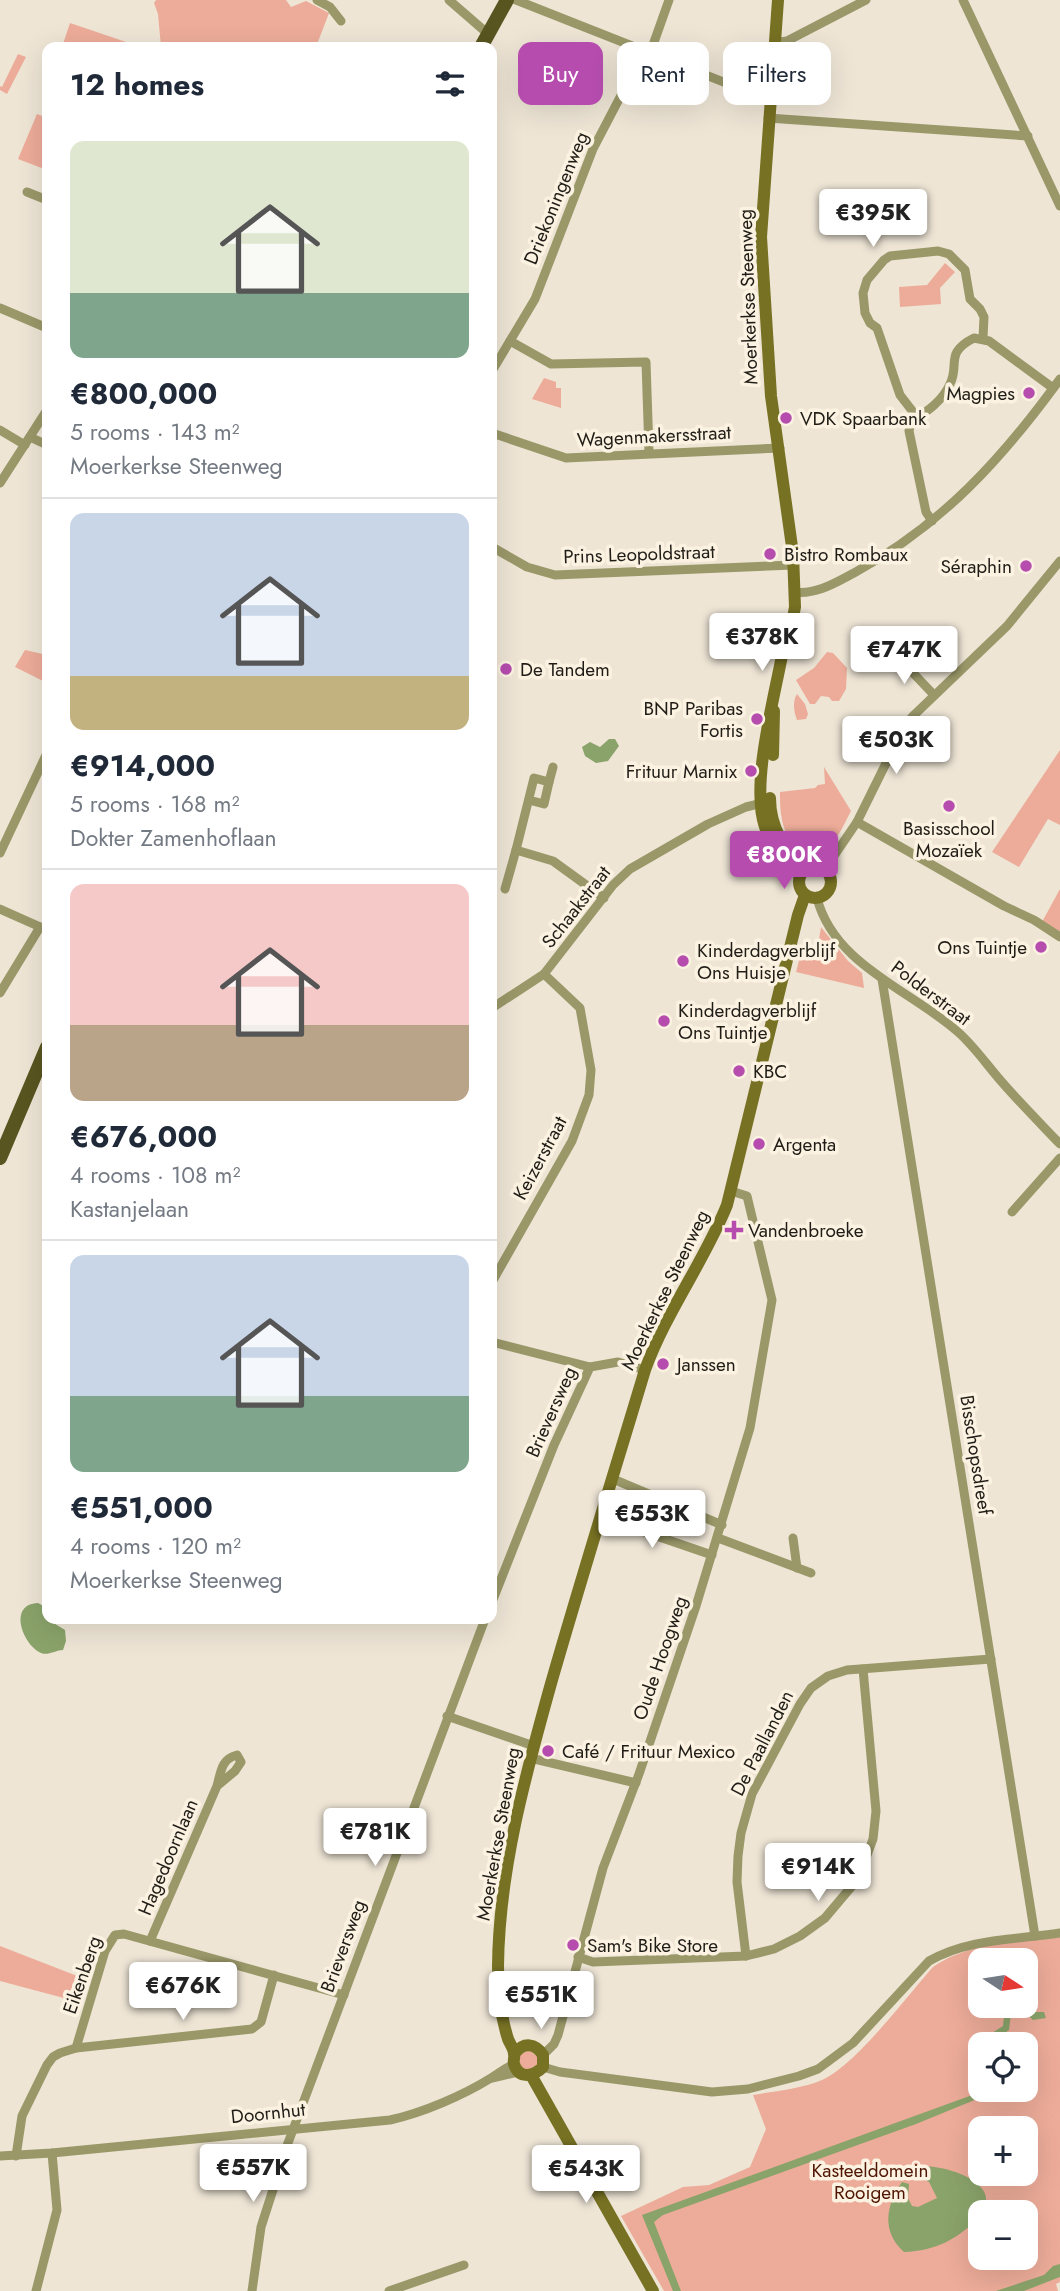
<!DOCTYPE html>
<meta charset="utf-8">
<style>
body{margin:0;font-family:Jost,sans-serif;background:#f6f6f7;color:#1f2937;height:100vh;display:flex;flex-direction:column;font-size:26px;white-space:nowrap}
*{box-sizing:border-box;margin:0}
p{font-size:23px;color:#747a83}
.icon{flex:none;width:38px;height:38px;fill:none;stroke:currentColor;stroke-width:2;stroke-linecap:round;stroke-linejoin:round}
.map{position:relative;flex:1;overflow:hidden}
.sheet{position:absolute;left:42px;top:42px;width:455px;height:1582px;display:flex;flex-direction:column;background:#fff;border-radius:14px;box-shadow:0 7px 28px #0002}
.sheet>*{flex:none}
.guide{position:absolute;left:518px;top:42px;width:436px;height:63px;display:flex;gap:14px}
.needle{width:46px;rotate:102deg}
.fabs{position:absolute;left:968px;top:1948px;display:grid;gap:14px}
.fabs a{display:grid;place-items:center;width:70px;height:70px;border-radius:14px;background:#fff;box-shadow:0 7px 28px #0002;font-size:35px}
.price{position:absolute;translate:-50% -60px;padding:0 16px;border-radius:7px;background:#fff;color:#222;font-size:23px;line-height:46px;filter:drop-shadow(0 2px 4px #0008)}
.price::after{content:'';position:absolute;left:50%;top:42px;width:21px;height:16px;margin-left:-10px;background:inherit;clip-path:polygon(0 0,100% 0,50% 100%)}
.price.selected{background:#b54cae;color:#fff}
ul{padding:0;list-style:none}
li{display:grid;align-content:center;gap:14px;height:371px;padding:0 28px}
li+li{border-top:2px solid #e0e1e3}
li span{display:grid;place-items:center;height:217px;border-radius:14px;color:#555}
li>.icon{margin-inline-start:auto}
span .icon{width:126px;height:126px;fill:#fffc;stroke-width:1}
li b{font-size:30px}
h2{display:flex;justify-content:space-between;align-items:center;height:84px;padding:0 28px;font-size:30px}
.pill{padding:0 24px;border-radius:14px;background:#fff;box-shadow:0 7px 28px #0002;font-size:24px;line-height:63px}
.pill.selected{background:#b54cae;color:#fff}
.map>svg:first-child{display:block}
.green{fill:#edac99;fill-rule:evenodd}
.water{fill:#8aa36a}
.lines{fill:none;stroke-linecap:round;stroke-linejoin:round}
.street{stroke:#9a9869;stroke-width:9}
.secondary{stroke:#777123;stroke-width:12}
.primary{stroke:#595520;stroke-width:14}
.poi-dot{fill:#b54cae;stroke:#fbf2e2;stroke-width:2.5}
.labels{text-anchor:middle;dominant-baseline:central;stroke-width:7;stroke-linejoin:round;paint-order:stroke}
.street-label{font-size:19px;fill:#201d17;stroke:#fbf2e2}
.poi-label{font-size:19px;fill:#201d17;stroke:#fbf2e2;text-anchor:start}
.park-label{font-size:19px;fill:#501603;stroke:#fbf2e2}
</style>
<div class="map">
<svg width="1060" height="2291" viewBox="0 0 1060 2291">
<rect width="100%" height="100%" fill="#eee5d5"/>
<g class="green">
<polygon points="156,0 286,0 291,7 306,1 329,13 316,47 161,47 158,14 154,3"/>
<polygon points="70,23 129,43 127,47 62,47"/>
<polygon points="18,54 26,57 7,94 0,90 0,86 2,87"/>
<polygon points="37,114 47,118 47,170 18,159"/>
<polygon points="945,263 955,272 940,288 941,304 900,307 899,287 927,285"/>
<polygon points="544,378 556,382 556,388 561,388 561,408 532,399"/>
<polygon points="25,650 47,655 47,683 15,667"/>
<polygon points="827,652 833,653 847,668 846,689 839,701 832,701 829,697 821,696 815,704 810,704 796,680 814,668"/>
<path d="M797,694l8,10 3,10 -2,5 -9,1c-3,-8 -5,-18 0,-26z"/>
<polygon points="1060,750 1060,825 1048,819 1019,867 992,852"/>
<path d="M824,767l27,44c-6,11 -11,24 -20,33 -22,22 -44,0 -49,-24 -2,-9 -2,-19 -2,-28l35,-4 3,-3 7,-1z"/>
<polygon points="1060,889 1060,932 1042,922"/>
<polygon points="821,927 848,961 862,973 864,988 796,972 800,957 824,961 825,953 817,952"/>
<path d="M1060,1937v345l-4,2 2,7h-394l-43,-75 62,-29 26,-2 41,-18 16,-38 -13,-34c22,-4 48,-6 69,-15 34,-15 85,-84 111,-113 36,-25 84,-25 127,-30zM980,1960h46v46h-46zM980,2044h46v46h-46zM980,2128h46v46h-46zM980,2212h46v46h-46z"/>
<polygon points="0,1946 85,1979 75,2001 0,1981"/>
<polygon points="529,2050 538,2057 537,2065 527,2070 520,2066 519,2055"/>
</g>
<g class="water">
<polygon points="609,739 615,739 619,746 608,761 596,763 585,756 582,747 590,742 600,747"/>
<path d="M38,1603l9,5v11h5v3l13,8 1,11 -3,9c-7,0 -15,6 -22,3 -19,-9 -33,-49 -3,-50z"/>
<path d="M1027,2005l9,7h8l2,6 -13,2 -10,-10 -12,3 -2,17 -14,10v4h-9l-2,-6 19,-12c2,-19 6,-20 24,-21z"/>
<polygon points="986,2090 999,2090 916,2124 663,2215 654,2222 681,2291 673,2291 642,2215"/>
<path d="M920,2166c18,-1 53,8 63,24 5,7 3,14 1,22h-4v5c-23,22 -44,34 -76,35 -23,-21 -18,-47 -2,-70l7,2 -1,14 4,8 6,1 19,-9 -8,-16 -11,-5z"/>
<polygon points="1060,2264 1060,2277 1024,2291 996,2291 1044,2275 1053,2266"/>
</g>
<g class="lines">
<g class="street">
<polyline points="317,0 330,7 341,21"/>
<polyline points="449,0 487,33"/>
<polyline points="516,0 769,100"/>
<polyline points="963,0 1060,206"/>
<polyline points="774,43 787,41 866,0"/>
<polyline points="768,118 1028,136"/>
<polyline points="27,192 47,200"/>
<polyline points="0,308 47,328"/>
<polyline points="510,341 551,364 646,362 649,452"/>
<polyline points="492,371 535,299 593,149 640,59 653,45 669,0"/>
<polyline points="917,417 900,395 877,328 870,323 865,313 863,293 867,280 884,260 890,256 938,251 949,254 965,270 970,299 980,309 984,317 983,338"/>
<polyline points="0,430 25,445"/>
<polyline points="492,433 566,458 780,448"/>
<polyline points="30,437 47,445"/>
<polyline points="0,483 47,410"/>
<path d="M932,521l-6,-9 -17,-81 2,-9c15,-10 31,-20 39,-38 10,-19 -6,-31 24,-46l15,3 64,47"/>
<polyline points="492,547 527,567 555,575 793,565"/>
<path d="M794,592c22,3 41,-9 60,-19 88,-48 148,-114 206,-194"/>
<polyline points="896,655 934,695"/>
<polyline points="549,782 553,767"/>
<polyline points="529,800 544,804 549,782 534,778 516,850 553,861 604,898"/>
<polyline points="857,822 1004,906 1034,920 1060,937"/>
<polyline points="0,853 47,753"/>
<polyline points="825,869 857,822 898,739 912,717 1007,626 1060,561"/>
<polyline points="505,889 516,850"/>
<path d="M817,898c17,67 94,92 141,134 16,14 29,33 43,49 19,22 39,42 59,63"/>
<polyline points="0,909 47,930"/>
<polyline points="882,979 1035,1936"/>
<polyline points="0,993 40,927"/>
<polyline points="492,1008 544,974 613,885 630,869 708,824 746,807 767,802"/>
<polyline points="1012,1212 1060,1158"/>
<polyline points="492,1282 572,1141 589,1095 591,1070 580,1008 544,974"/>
<polyline points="492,1342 590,1367"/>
<polyline points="613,1479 722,1525"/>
<polyline points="601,1517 712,1555"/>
<polyline points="718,1538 811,1573"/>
<polyline points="793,1538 797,1568"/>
<polyline points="492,1602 554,1445 590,1367 618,1362 645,1370"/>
<polyline points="447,1716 534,1746"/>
<polyline points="530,1758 636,1783"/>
<path d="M150,1941l67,-155 18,-15 6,-9 -4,-7c-16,4 -16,17 -20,31"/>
<polyline points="746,1956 737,1882 738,1856 741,1833 752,1794 800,1704 811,1688 828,1676 847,1670 991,1659"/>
<polyline points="578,1957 593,1962 746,1956 774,1949 800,1936 825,1918 852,1886 864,1863 873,1839 876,1811 863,1669"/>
<polyline points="76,2048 252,2029 261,2022 274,1975"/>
<polyline points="543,2055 554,2044 558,2035 603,1868 639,1774 696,1606 750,1428 772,1300 747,1196 731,1191"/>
<path d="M543,2067l17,5 152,20 36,-3 51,-13 19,-7 35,-26 76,-82c40,-23 87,-21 131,-28"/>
<polyline points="492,2078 518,2072"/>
<path d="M0,2156l52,-3 338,-33c32,-7 72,-24 101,-42 8,-5 14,-10 23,-14"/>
<polyline points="16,2156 22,2116 47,2065 53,2057 60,2053 76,2048 105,1951 115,1935 124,1934 344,1995"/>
<polyline points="36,2291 57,2210 52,2153"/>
<polyline points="252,2291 261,2227 288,2143 485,1619"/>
<polyline points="389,2291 464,2265"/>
</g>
<g class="secondary">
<polyline points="778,0 761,237 771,396 793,554 795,607 788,644 783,650"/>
<path d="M781,642l2,8c-8,46 -33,134 -18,177 7,20 22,33 35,48"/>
<polyline points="773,755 774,711"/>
<path d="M770,798c0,27 14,57 39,69"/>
<circle cx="815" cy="882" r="16"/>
<path d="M515,2053c9,-11 20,-10 28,2v12c-9,9 -24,13 -29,-3 -1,-3 1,-7 0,-10 0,-5 -4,-10 -6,-15 -7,-22 -10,-50 -10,-73 1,-97 28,-193 54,-286 30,-104 62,-207 93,-310 21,-58 59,-108 82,-165l71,-290 7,-20"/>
<polyline points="531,2075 653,2291"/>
</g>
<g class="primary">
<polyline points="481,47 507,0"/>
<polyline points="0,1158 47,1047"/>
</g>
</g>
<g class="poi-dot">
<circle cx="1029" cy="393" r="7"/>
<circle cx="786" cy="418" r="7"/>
<circle cx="770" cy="554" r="7"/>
<circle cx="1026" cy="566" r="7"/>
<circle cx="506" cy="669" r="7"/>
<circle cx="757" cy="719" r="7"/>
<circle cx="751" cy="771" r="7"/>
<circle cx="949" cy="806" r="7"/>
<circle cx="1041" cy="947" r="7"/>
<circle cx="683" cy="961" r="7"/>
<circle cx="664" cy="1021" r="7"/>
<circle cx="739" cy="1071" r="7"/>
<circle cx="759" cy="1144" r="7"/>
<path d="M730.5 1219.5h7v7h7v7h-7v7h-7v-7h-7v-7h7z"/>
<circle cx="663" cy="1364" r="7"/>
<circle cx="548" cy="1751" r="7"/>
<circle cx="573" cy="1945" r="7"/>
</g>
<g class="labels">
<g class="street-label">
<text transform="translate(556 198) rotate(-68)">Driekoningenweg</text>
<text transform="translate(748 297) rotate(-92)">Moerkerkse Steenweg</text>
<text transform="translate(654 436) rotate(-3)">Wagenmakersstraat</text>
<text transform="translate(639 554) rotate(-2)">Prins Leopoldstraat</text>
<text transform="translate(576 907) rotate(-52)">Schaakstraat</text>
<text transform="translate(931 993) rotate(37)">Polderstraat</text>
<text transform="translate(540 1158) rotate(-62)">Keizerstraat</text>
<text transform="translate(665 1290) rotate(-64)">Moerkerkse Steenweg</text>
<text transform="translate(551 1412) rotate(-66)">Brieversweg</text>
<text transform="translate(976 1455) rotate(81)">Bisschopsdreef</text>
<text transform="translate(660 1658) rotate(-71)">Oude Hoogweg</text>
<text transform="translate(762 1743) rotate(-63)">De Paallanden</text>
<text transform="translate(498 1834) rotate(-80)">Moerkerkse Steenweg</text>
<text transform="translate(168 1857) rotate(-67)">Hagedoornlaan</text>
<text transform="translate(343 1946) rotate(-70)">Brieversweg</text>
<text transform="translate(82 1975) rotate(-71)">Eikenberg</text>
<text transform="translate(268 2113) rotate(-6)">Doornhut</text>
</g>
<g class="poi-label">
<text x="1015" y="393" text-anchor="end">Magpies</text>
<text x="800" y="418">VDK Spaarbank</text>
<text x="784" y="554">Bistro Rombaux</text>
<text x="1012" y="566" text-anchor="end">Séraphin</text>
<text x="520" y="669">De Tandem</text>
<text x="743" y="708" text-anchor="end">BNP Paribas<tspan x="743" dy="22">Fortis</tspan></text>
<text x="737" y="771" text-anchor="end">Frituur Marnix</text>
<text x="949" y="828" text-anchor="middle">Basisschool<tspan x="949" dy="22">Mozaïek</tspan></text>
<text x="1027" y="947" text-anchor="end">Ons Tuintje</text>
<text x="697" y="950">Kinderdagverblijf<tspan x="697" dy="22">Ons Huisje</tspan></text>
<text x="678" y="1010">Kinderdagverblijf<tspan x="678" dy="22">Ons Tuintje</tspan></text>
<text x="753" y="1071">KBC</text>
<text x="773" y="1144">Argenta</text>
<text x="748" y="1230">Vandenbroeke</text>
<text x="677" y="1364">Janssen</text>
<text x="562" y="1751">Café / Frituur Mexico</text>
<text x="587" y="1945">Sam's Bike Store</text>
</g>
<g class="park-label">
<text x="870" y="2170">Kasteeldomein<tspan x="870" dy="22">Rooigem</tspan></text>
</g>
</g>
</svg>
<div class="fabs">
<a><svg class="needle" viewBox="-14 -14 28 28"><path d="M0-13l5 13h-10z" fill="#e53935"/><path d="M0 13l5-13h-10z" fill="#747a83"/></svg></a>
<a><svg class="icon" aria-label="locate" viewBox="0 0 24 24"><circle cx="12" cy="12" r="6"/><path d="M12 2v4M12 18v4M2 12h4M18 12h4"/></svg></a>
<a>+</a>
<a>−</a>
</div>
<b class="price" style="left:873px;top:249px">€395K</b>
<b class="price" style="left:762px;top:673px">€378K</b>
<b class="price" style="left:904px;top:686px">€747K</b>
<b class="price" style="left:896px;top:776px">€503K</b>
<b class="price selected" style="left:784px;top:891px">€800K</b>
<b class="price" style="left:652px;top:1550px">€553K</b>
<b class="price" style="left:375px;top:1868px">€781K</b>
<b class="price" style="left:818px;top:1903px">€914K</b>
<b class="price" style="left:183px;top:2022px">€676K</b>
<b class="price" style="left:541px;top:2031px">€551K</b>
<b class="price" style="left:253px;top:2204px">€557K</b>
<b class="price" style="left:586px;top:2205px">€543K</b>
<div class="guide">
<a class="pill selected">Buy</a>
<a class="pill">Rent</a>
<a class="pill">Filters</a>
</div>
<section class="sheet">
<h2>12 homes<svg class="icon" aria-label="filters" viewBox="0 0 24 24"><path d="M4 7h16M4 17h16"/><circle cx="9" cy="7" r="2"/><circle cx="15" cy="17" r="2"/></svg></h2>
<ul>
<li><span style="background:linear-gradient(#dfe7d0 70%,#7fa58c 0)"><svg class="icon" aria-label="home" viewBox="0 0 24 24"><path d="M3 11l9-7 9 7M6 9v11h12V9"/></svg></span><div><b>€800,000</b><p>5 rooms · 143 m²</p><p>Moerkerkse Steenweg</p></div></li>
<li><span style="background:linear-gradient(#c9d6e8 75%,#c2b280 0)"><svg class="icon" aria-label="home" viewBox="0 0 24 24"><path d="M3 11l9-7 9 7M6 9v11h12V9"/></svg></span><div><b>€914,000</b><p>5 rooms · 168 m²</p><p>Dokter Zamenhoflaan</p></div></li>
<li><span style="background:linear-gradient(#f6c9c9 65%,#b9a48a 0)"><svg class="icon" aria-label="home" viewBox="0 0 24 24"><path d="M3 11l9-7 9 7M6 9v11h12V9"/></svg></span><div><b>€676,000</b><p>4 rooms · 108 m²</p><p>Kastanjelaan</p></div></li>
<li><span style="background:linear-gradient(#c9d6e8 65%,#7fa58c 0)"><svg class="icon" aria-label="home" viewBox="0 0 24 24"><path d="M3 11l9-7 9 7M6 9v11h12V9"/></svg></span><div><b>€551,000</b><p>4 rooms · 120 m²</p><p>Moerkerkse Steenweg</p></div></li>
</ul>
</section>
</div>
